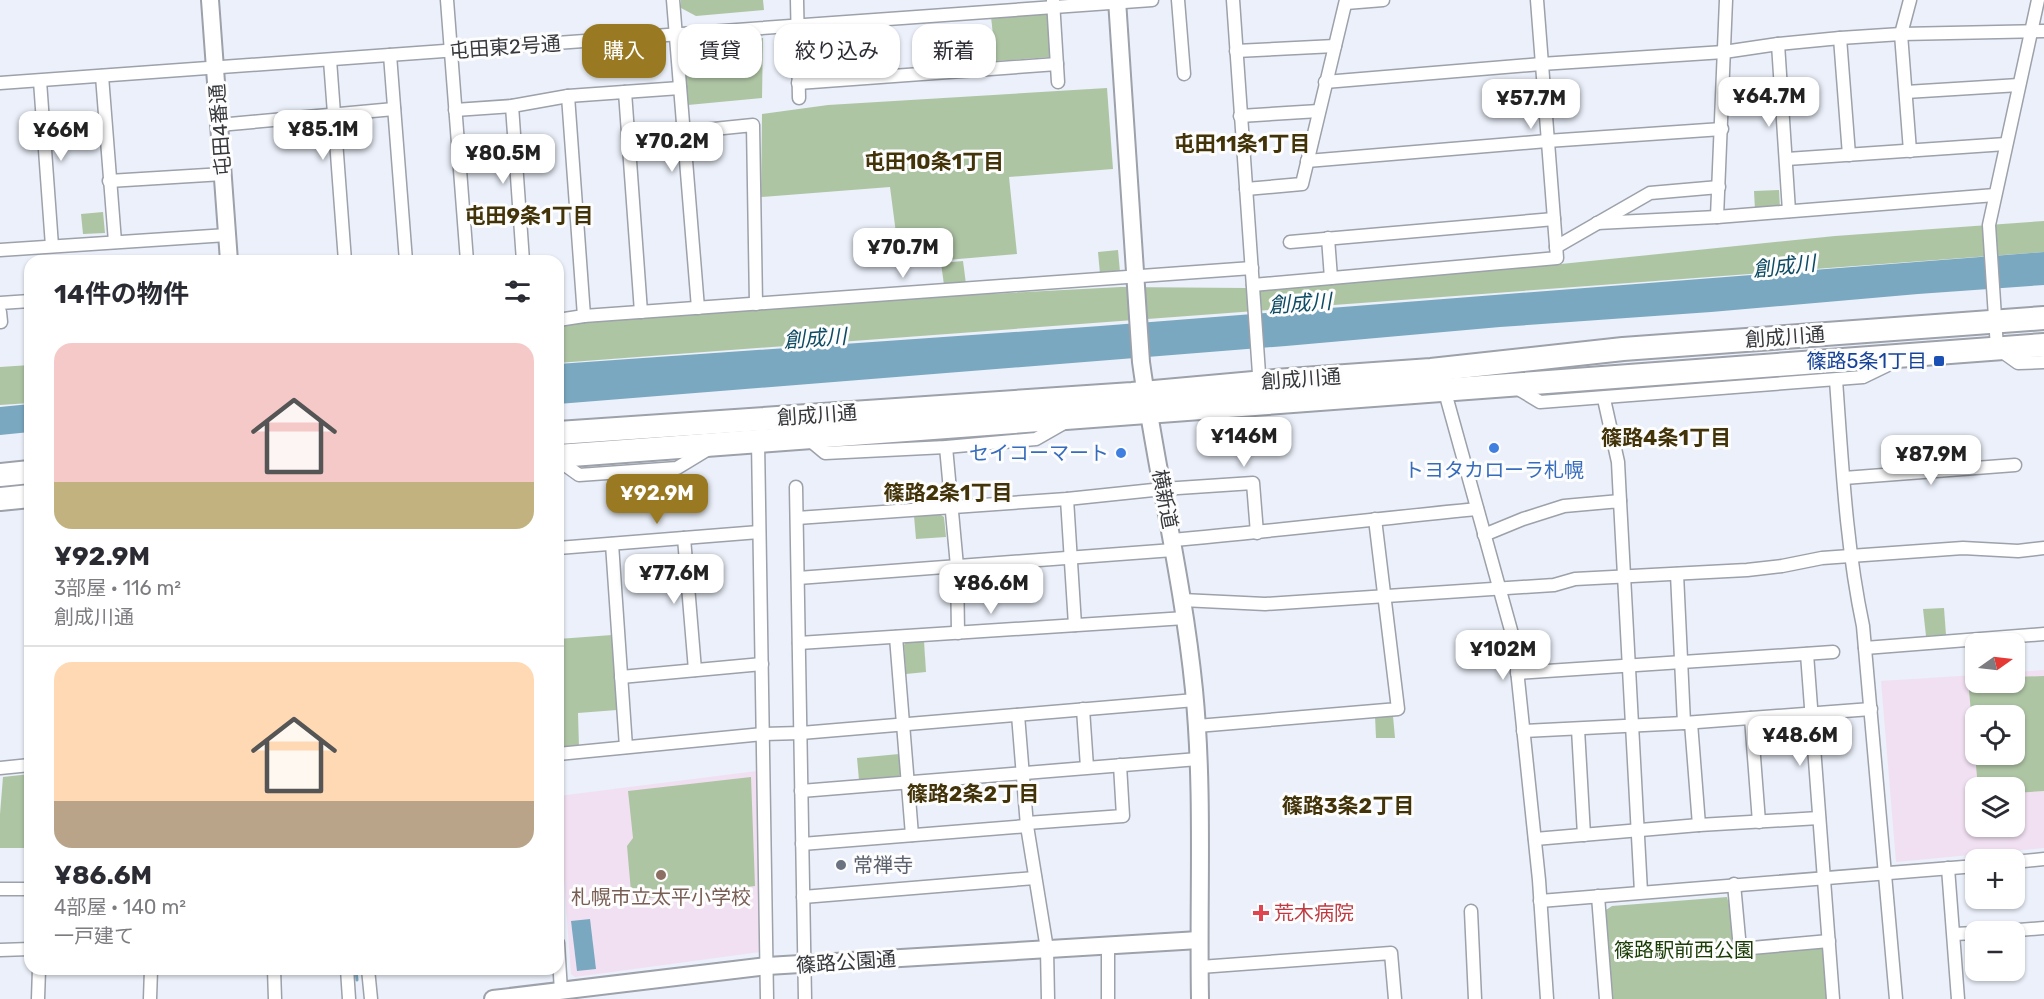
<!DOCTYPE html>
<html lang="ja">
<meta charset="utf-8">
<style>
body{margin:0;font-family:Rubik,"Noto Sans JP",sans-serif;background:#f2f2f3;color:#2b2b33;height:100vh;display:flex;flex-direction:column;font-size:22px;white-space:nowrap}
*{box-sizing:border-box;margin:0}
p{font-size:20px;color:#7c7c81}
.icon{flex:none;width:33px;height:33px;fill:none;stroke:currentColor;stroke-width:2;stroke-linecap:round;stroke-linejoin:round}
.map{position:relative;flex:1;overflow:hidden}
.side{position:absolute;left:24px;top:255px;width:540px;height:720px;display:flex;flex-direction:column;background:#fff;border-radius:18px;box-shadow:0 2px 4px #0004}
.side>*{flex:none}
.hud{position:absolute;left:582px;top:24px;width:570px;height:54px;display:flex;gap:12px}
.needle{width:39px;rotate:76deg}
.tools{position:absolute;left:1965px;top:633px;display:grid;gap:12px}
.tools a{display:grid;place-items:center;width:60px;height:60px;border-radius:12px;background:#fff;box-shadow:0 2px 4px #0004;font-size:30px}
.price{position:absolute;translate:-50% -51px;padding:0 14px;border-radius:12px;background:#fff;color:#222;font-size:20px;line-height:39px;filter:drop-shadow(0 2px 3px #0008)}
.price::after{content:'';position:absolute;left:50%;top:36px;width:18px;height:14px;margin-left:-9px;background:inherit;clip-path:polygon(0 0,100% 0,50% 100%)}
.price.selected{background:#997a23;color:#fff}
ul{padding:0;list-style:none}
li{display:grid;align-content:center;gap:12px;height:318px;padding:0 30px}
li+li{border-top:2px solid #e1e1e2}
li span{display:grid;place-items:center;height:186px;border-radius:18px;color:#555}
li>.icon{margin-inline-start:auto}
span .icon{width:108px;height:108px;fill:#fffc;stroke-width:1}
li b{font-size:26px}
h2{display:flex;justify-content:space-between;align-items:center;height:72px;padding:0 30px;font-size:26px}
.pill{padding:0 21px;border-radius:18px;background:#fff;box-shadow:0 2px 4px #0004;font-size:21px;line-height:54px}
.pill.selected{background:#997a23;color:#fff}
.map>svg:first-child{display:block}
.education{fill:#f1e0f2;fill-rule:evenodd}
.green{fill:#aec5a4;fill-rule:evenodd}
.water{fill:#7aa8c0}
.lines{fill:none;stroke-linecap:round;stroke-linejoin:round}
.stream{stroke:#7aa8c0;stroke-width:3}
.street-casing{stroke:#9ca1aa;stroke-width:15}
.secondary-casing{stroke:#9ca1aa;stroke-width:20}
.highway-casing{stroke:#9ca1aa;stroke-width:26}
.street{stroke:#fff;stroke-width:12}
.secondary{stroke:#fff;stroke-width:16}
.highway{stroke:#fff;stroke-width:22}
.transit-dot{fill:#1a4fb4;stroke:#fdfdfd;stroke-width:2}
.shop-dot{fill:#3f7fe0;stroke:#fdfdfd;stroke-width:2}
.worship-dot{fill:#6b7280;stroke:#fdfdfd;stroke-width:2}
.education-dot{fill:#8d6e63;stroke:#fdfdfd;stroke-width:2}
.health-dot{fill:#e0444e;stroke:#fdfdfd;stroke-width:2}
.labels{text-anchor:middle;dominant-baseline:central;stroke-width:6;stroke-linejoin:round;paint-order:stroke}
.street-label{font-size:20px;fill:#36383c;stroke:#fdfdfd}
.transit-label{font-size:20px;fill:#164399;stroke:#fdfdfd;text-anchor:end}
.shop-label{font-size:20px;fill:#366cbe;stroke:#fdfdfd;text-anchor:end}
.worship-label{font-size:20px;fill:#5b616d;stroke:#fdfdfd;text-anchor:start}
.education-label{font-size:20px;fill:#785e54;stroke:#fdfdfd}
.health-label{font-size:20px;fill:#be3a42;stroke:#fdfdfd;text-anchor:start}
.park-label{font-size:20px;fill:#1a3d05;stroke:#fdfdfd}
.neighbourhood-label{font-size:21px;font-weight:bold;fill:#423309;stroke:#fdfdfd}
.water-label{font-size:21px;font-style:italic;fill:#0e4b64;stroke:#fdfdfd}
</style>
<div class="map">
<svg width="2044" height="999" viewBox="0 0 2044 999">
<rect width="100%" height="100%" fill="#ebf0fa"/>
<g class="education">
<path d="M2044,670v178l-148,14 -15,-181 94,-6 1,7h38l1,-10zM1976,716h38v38h-38zM1976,788h38v38h-38z"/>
<polygon points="757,771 760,952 575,977 571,974 558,796"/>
</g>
<g class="green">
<polygon points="681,0 763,0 764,10 696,16 681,8"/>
<polygon points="1048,13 1051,57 996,61 991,17"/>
<polygon points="763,38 762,98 688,105 684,49 689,42"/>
<polygon points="1107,88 1113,169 1009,177 1017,254 900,264 890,187 761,197 762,114 828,105"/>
<polygon points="328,120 329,134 310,135 309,121"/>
<polygon points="1779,190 1780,208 1755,210 1754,191"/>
<polygon points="103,212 105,233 83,234 81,214"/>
<polygon points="2044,221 2044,252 558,363 558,325 768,308 950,296 1121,287 1246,288 1551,265 1835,236"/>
<polygon points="1118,250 1120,272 1100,274 1098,252"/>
<polygon points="963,261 966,284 944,285 941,263"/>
<polygon points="30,365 30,403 0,405 0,367"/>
<polygon points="941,515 944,517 946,537 916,539 914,516"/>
<polygon points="1944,608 1946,635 1926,636 1923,609"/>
<polygon points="612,635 617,710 578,713 579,747 558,748 558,639"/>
<polygon points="924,641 926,672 906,674 904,645 906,642"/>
<path d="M2044,676v115l-29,2 -1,-5 -36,-1 -10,-107 7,-1 1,3h38l1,-5zM1976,716h38v38h-38z"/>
<polygon points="1375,716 1393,716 1395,738 1376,738"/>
<polygon points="899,754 901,774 898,777 859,780 857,758"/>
<polygon points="30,774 30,848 0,848 0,814 3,777"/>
<polygon points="751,777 755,886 641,899 631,892 627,846 633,838 628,791"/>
<polygon points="1727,897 1730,908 1735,954 1820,946 1824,950 1828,999 1612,999 1606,910 1612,906"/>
</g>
<g class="water">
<polygon points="2044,252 2044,285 1918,294 1711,312 1500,327 1286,346 558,404 558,364 1100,326"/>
<polygon points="30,404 30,432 0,435 0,407"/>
<polygon points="590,919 596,969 577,971 571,921"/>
</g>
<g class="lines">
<polyline class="stream" points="356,969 357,980"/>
<defs>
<g id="street">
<polyline points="447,0 467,261"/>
<polyline points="673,0 698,308"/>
<polyline points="797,0 799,98"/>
<polyline points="1178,0 1184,74"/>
<polyline points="1233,0 1260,388"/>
<polyline points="1910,0 1901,34 1910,151"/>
<polyline points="2038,0 1989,225 1997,348 2018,363 2044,362"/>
<polyline points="1053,1 1058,82"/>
<polyline points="1346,3 1383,0"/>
<polyline points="1840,38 1849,155"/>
<polyline points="1778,44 1789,211"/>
<polyline points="1236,51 1335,46"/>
<polyline points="390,55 406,261"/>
<polyline points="330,60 345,261"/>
<polyline points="102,76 115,242"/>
<polyline points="40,81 52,246"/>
<polyline points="1325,82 1541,64 1724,52 1778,44 1840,38 1901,34 2044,31"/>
<polyline points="0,83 1152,0"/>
<polyline points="798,83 1057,64"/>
<polyline points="625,92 641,312"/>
<polyline points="1906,92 2019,85"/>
<polyline points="568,96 584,316"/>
<polyline points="512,106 523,261"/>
<polyline points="455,110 512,106 568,96 680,88"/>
<polyline points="1240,116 1319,111"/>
<polyline points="219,125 394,109"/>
<polyline points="684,132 753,125 756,304"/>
<polyline points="1787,159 2006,144"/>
<polyline points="1307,161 1547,141 1722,129"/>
<polyline points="109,181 223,174"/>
<polyline points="1246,189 1302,184 1346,0"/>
<polyline points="1717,217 1726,0"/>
<polyline points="1597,223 1717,217 1995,195"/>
<polyline points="1328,238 1331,278"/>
<polyline points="1290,242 1554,219"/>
<polyline points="1556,247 1650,193 1719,187"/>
<polyline points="0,250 227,235"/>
<polyline points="1253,285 1557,258 1537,0"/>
<polyline points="0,303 30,301"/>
<polyline points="0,312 1,322"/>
<polyline points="558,320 584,316 1252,268"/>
<path d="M1836,380c6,82 10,166 27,246l33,373"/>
<polyline points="1443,385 1514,641 1539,880 1547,999"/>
<polyline points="1515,387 1540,402 1863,377 1894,362"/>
<polyline points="1604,399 1618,462 1620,501"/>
<polyline points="807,438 825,453 946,447 1036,439 1064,423"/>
<polyline points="758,441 767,999"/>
<polyline points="946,447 957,566 958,633"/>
<polyline points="558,460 579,475 677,468 710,448"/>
<polyline points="1844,478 2015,465"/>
<polyline points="796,487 805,999"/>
<polyline points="1067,499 1075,625"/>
<polyline points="797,518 1067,499 1163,489 1253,483 1257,533"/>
<polyline points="1484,535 1523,519 1564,506 1620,501 1641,892"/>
<polyline points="684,538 695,670"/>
<path d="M1173,540c101,-9 202,-21 304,-31"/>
<polyline points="612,544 626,747"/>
<polyline points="558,548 759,532"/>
<polyline points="1677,574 1684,723"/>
<polyline points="798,578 1173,550"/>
<polyline points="1182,600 1265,604 1554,585 1575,579 1747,570 1782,566 1822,558 1963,548 2018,551 2044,548"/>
<polyline points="896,637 912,835"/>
<polyline points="799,643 1185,618"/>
<polyline points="1865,648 2044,634"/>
<polyline points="1807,654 1833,999"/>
<polyline points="1517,673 1833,652"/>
<polyline points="621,677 762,664"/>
<polyline points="1083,709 1087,767"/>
<polyline points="1018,715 1027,826 1047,949 1048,999"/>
<polyline points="1751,718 1759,822"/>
<polyline points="1691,723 1699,825"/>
<polyline points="1197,726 1398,709 1375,519"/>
<polyline points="1578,729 1584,835"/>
<polyline points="1523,731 1684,723 1871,709"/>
<polyline points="558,754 763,734 801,733 1195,700"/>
<polyline points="0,768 30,765"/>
<polyline points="801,791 1198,759"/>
<polyline points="1027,823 1123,816 1120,765"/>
<polyline points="1535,839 1699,825 1819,818"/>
<polyline points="802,844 1027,826"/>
<polyline points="2014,862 2044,859"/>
<polyline points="1948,868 1958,999"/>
<polyline points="1734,884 1740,949 1829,941"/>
<polyline points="0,889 30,889"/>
<polyline points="1598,896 1606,999"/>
<polyline points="803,897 1035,878"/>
<polyline points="1540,901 1976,866"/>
<polyline points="1471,911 1475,999"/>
<polyline points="1993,932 2044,928"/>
<polyline points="1954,934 1976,933"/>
<polyline points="558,943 561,991"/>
<polyline points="1108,945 1108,999"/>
<polyline points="0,950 30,949"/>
<polyline points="1200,967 1391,953 1395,999"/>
<polyline points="274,969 275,999"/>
<polyline points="347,969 349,999"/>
<polyline points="368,969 371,999"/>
<polyline points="38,999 39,969"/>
<polyline points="150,999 151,969"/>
</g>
<g id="secondary">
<polyline points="210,0 229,261"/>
<path d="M1117,0l24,362c15,109 42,217 53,328 10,102 4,206 6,309"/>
<polyline points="493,999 767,966 1199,940"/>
</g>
<g id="highway">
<polyline points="558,433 1132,394 1275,381 1431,370 1623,349 2044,318"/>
<polyline points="558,456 2044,345"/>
<polyline points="0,475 30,472"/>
<polyline points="0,499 30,496"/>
</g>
</defs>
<use href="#street" class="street-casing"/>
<use href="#secondary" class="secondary-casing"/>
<use href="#highway" class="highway-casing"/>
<use href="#street" class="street"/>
<use href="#secondary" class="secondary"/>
<use href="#highway" class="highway"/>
</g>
<rect class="transit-dot" x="1933" y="355" width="12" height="12" rx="3"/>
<g class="shop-dot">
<circle cx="1494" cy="448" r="6"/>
<circle cx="1121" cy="453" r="6"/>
</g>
<circle class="worship-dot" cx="841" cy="865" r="6"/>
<circle class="education-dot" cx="661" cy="875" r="6"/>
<path class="health-dot" d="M1258 904h6v6h6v6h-6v6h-6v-6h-6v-6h6z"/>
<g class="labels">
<g class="street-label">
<text transform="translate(505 47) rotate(-4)">屯田東2号通</text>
<text transform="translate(220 130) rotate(-94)">屯田4番通</text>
<text transform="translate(1785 337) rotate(-4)">創成川通</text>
<text transform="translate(1301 379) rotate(-4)">創成川通</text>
<text transform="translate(817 415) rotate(-4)">創成川通</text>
<text transform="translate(1165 499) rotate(79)">横新道</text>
<text transform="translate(846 962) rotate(-4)">篠路公園通</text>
</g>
<g class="transit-label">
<text x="1927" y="361">篠路5条1丁目</text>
</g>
<g class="shop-label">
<text x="1109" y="453">セイコーマート</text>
<text x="1494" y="470" text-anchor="middle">トヨタカローラ札幌</text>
</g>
<g class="worship-label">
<text x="853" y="865">常禅寺</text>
</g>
<g class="education-label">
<text x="661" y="897">札幌市立太平小学校</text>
</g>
<g class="health-label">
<text x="1274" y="913">荒木病院</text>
</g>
<g class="park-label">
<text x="1684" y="950">篠路駅前西公園</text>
</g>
<g class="neighbourhood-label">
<text x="1242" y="143">屯田11条1丁目</text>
<text x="934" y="161">屯田10条1丁目</text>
<text x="529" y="215">屯田9条1丁目</text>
<text x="1666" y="437">篠路4条1丁目</text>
<text x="948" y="492">篠路2条1丁目</text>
<text x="973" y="793">篠路2条2丁目</text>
<text x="1348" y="805">篠路3条2丁目</text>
</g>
<g class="water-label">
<text transform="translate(1784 266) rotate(-6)">創成川</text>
<text transform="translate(1300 303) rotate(-4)">創成川</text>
<text transform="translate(815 338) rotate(-4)">創成川</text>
</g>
</g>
</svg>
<div class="tools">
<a><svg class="needle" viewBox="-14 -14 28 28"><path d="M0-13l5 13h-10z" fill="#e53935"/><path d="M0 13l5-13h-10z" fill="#7c7c81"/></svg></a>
<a><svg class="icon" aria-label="locate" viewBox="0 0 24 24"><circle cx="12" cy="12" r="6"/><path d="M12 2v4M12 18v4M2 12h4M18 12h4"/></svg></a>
<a><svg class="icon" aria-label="layers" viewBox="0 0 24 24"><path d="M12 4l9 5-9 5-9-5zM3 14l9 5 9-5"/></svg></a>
<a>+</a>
<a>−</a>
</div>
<b class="price" style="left:1769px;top:128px">¥64.7M</b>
<b class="price" style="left:1531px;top:130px">¥57.7M</b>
<b class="price" style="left:323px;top:161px">¥85.1M</b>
<b class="price" style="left:61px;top:162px">¥66M</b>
<b class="price" style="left:672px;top:173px">¥70.2M</b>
<b class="price" style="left:503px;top:185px">¥80.5M</b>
<b class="price" style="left:903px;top:279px">¥70.7M</b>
<b class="price" style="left:1244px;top:468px">¥146M</b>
<b class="price" style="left:1931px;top:486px">¥87.9M</b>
<b class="price selected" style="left:657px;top:525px">¥92.9M</b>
<b class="price" style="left:674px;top:605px">¥77.6M</b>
<b class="price" style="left:991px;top:615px">¥86.6M</b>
<b class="price" style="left:1503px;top:681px">¥102M</b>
<b class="price" style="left:1800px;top:767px">¥48.6M</b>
<div class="hud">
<a class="pill selected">購入</a>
<a class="pill">賃貸</a>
<a class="pill">絞り込み</a>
<a class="pill">新着</a>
</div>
<section class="side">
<h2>14件の物件<svg class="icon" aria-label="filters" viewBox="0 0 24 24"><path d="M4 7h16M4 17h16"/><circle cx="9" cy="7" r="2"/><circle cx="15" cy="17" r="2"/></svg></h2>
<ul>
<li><span style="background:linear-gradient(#f6c9c9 75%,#c2b280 0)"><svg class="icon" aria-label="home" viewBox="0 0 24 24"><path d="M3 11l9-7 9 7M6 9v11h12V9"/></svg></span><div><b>¥92.9M</b><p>3部屋 · 116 m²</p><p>創成川通</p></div></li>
<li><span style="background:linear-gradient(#ffd9b3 75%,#b9a48a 0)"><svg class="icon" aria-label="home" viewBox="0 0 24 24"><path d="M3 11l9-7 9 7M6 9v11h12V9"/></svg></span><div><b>¥86.6M</b><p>4部屋 · 140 m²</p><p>一戸建て</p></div></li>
</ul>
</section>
</div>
